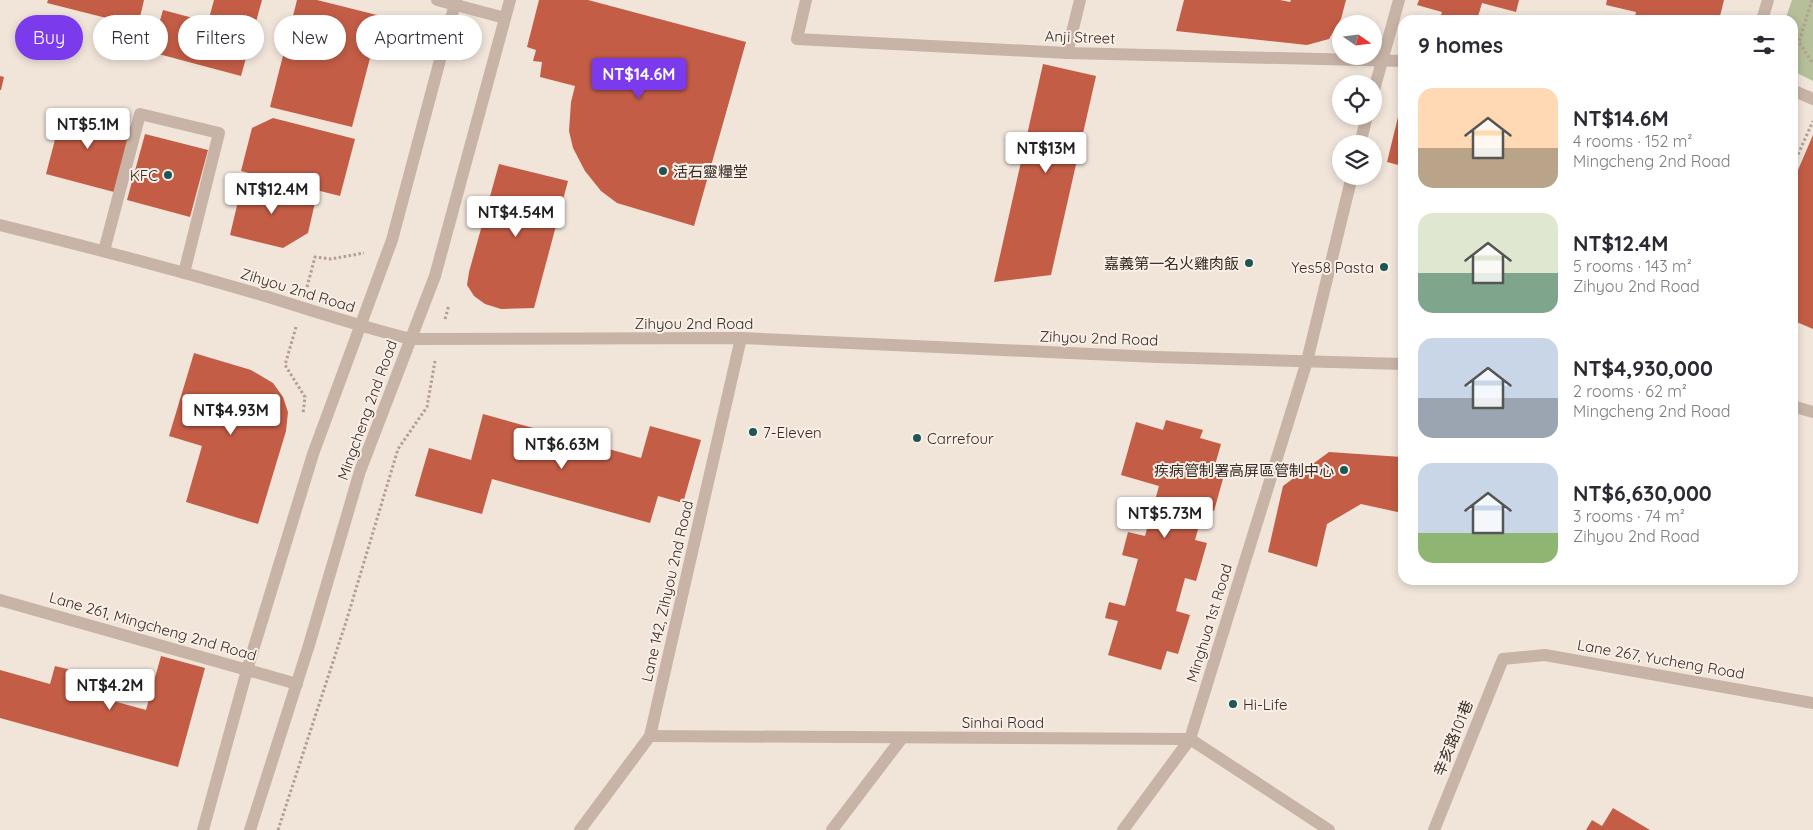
<!DOCTYPE html>
<meta charset="utf-8">
<style>
body{margin:0;font-family:Quicksand,"Noto Sans TC",sans-serif;background:#f2f2f3;color:#2b2b33;height:100vh;display:flex;flex-direction:column;font-size:19px;white-space:nowrap}
*{box-sizing:border-box;margin:0}
p{font-size:16px;color:#7c7c81}
.icon{flex:none;width:28px;height:28px;fill:none;stroke:currentColor;stroke-width:2;stroke-linecap:round;stroke-linejoin:round}
.map{position:relative;flex:1;overflow:hidden}
.sheet{position:absolute;left:1398px;top:15px;width:400px;height:570px;display:flex;flex-direction:column;background:#fff;border-radius:15px;box-shadow:0 2px 8px #0003}
.sheet>*{flex:none}
.banner{position:absolute;left:15px;top:15px;width:475px;height:45px;display:flex;gap:10px}
.needle{width:32px;rotate:104deg}
.buttons{position:absolute;left:1332px;top:15px;display:grid;gap:10px}
.buttons a{display:grid;place-items:center;width:50px;height:50px;border-radius:50%;background:#fff;box-shadow:0 2px 8px #0003;font-size:25px}
.price{position:absolute;translate:-50% -42px;padding:0 11px;border-radius:5px;background:#fff;color:#222;font-size:16px;line-height:32px;filter:drop-shadow(0 1px 2px #0008)}
.price::after{content:'';position:absolute;left:50%;top:30px;width:15px;height:11px;margin-left:-8px;background:inherit;clip-path:polygon(0 0,100% 0,50% 100%)}
.price.current{background:#7c3aed;color:#fff}
ul{padding:0;list-style:none}
li{display:flex;align-items:center;gap:15px;height:125px;padding:0 20px}
li span{display:grid;place-items:center;flex:none;width:140px;height:100px;border-radius:15px;color:#555}
li>.icon{margin-inline-start:auto}
span .icon{width:60px;height:60px;fill:#fffc;stroke-width:1}
li b{font-size:21px}
h2{display:flex;justify-content:space-between;align-items:center;height:60px;padding:0 20px;font-size:21px}
.tag{padding:0 18px;border-radius:22px;background:#fff;box-shadow:0 2px 8px #0003;font-size:18px;line-height:45px}
.tag.current{background:#7c3aed;color:#fff}
.map>svg:first-child{display:block}
.green{fill:#b5bf9a}
.building{fill:#c35d46}
.lines{fill:none;stroke-linecap:round;stroke-linejoin:round}
.path{stroke:#b49e91;stroke-width:3;stroke-dasharray:2.5 2.5;stroke-linecap:butt}
.service{stroke:#c8b4a6;stroke-width:12}
.minor{stroke:#c8b4a6;stroke-width:12}
.tertiary{stroke:#c8b4a6;stroke-width:12}
.poi-dot{fill:#1e5555;stroke:#f9efe6;stroke-width:2}
.labels{text-anchor:middle;dominant-baseline:central;stroke-width:4;stroke-linejoin:round;paint-order:stroke}
.street-label{font-size:15px;fill:#352b27;stroke:#f9efe6}
.poi-label{font-size:15px;fill:#352b27;stroke:#f9efe6;text-anchor:start}
</style>
<div class="map">
<svg width="1813" height="830" viewBox="0 0 1813 830">
<rect width="100%" height="100%" fill="#f1e5da"/>
<polygon class="green" points="1792,0 1813,0 1813,81 1793,71 1792,20 1785,20"/>
<g class="building">
<polygon points="48,0 144,0 138,26 47,3"/>
<polygon points="214,0 262,0 241,76 151,52 163,10 208,22"/>
<polygon points="297,0 317,0 381,16 352,127 270,107"/>
<polygon points="539,0 588,0 746,42 694,226 617,203 601,191 585,171 573,148 569,131 571,102 575,86 540,77 542,62 533,61 536,50 527,47"/>
<polygon points="1184,0 1280,0 1290,2 1291,0 1346,0 1341,19 1329,39 1307,45 1176,31"/>
<polygon points="1419,0 1519,0 1516,12 1482,3 1477,20 1447,20 1440,18 1442,12 1417,5"/>
<polygon points="1607,0 1724,0 1719,20 1634,20 1636,12 1606,5"/>
<polygon points="1043,64 1096,76 1051,275 994,282"/>
<polygon points="0,76 4,77 1,90 0,90"/>
<polygon points="1402,101 1402,166 1387,162"/>
<polygon points="63,109 131,127 114,192 46,174"/>
<polygon points="273,118 355,139 340,196 241,171 252,128"/>
<polygon points="145,134 208,150 190,217 127,200"/>
<polygon points="1813,135 1813,329 1792,320 1792,184"/>
<polygon points="499,164 568,181 534,308 501,309 485,304 474,296 467,285 469,272"/>
<polygon points="243,180 316,198 308,233 283,248 230,235"/>
<polygon points="194,353 251,370 273,383 283,397 288,412 286,431 258,524 186,502 202,446 169,436"/>
<polygon points="483,414 641,458 650,426 701,440 683,503 658,496 650,523 492,479 482,514 415,496 429,448 471,460"/>
<polygon points="1166,420 1203,430 1200,438 1221,444 1215,465 1226,468 1214,511 1204,508 1195,540 1207,543 1196,581 1185,578 1176,611 1190,615 1178,654 1167,651 1161,670 1108,655 1118,621 1105,618 1109,602 1125,606 1138,559 1122,555 1128,532 1145,536 1159,486 1121,475 1136,422 1163,430"/>
<polygon points="1329,452 1402,457 1402,513 1361,504 1327,524 1317,567 1268,552 1283,486"/>
<polygon points="161,656 205,668 178,767 0,718 0,670 50,684 55,666 71,670 66,688 146,710"/>
<polygon points="1613,808 1650,830 1586,830 1592,820 1602,826"/>
</g>
<g class="lines">
<g class="path">
<polyline points="1812,0 1799,42 1813,64"/>
<polyline points="401,30 420,45 420,47"/>
<polyline points="1792,168 1813,121"/>
<polyline points="307,287 315,257 331,259 364,253"/>
<polyline points="445,319 449,305"/>
<polyline points="296,327 285,365 305,397 303,414"/>
<polyline points="278,830 346,622 398,449 427,407 435,361"/>
</g>
<g class="service">
<polyline points="104,251 140,114 219,133 184,273"/>
<polyline points="0,600 297,684"/>
<polyline points="580,830 650,736 741,338"/>
<polyline points="832,830 902,738"/>
<polyline points="1434,830 1503,659 1545,655 1813,703"/>
</g>
<g class="minor">
<polyline points="437,0 505,18"/>
<polyline points="806,0 797,39 1067,53 1402,61"/>
<polyline points="1762,20 1768,0"/>
<polyline points="1067,53 1080,0"/>
<polyline points="1374,90 1399,0"/>
<polyline points="1792,90 1813,99"/>
<polyline points="1360,144 1367,116"/>
<polyline points="650,736 1190,739 1329,830"/>
<polyline points="1123,830 1190,739 1307,361 1352,176"/>
</g>
<g class="tertiary">
<path d="M0,225c89,22 177,45 265,71 49,15 96,31 146,43l330,-1 415,19 246,7"/>
<polyline points="1792,406 1813,412"/>
<polyline points="203,830 247,670 313,454 392,240 456,0"/>
<polyline points="250,830 309,645 360,471 435,276 510,0"/>
</g>
</g>
<g class="poi-dot">
<circle cx="663" cy="171" r="5"/>
<circle cx="168" cy="175" r="5"/>
<circle cx="1249" cy="263" r="5"/>
<circle cx="1384" cy="267" r="5"/>
<circle cx="753" cy="432" r="5"/>
<circle cx="917" cy="438" r="5"/>
<circle cx="1344" cy="470" r="5"/>
<circle cx="1233" cy="704" r="5"/>
</g>
<g class="labels">
<g class="street-label">
<text transform="translate(1080 37) rotate(2)">Anji Street</text>
<text transform="translate(298 290) rotate(17)">Zihyou 2nd Road</text>
<text x="694" y="323">Zihyou 2nd Road</text>
<text transform="translate(1099 338) rotate(2)">Zihyou 2nd Road</text>
<text transform="translate(367 410) rotate(-70)">Mingcheng 2nd Road</text>
<text transform="translate(667 591) rotate(-77)">Lane 142, Zihyou 2nd Road</text>
<text transform="translate(1209 623) rotate(-73)">Minghua 1st Road</text>
<text transform="translate(153 626) rotate(16)">Lane 261, Mingcheng 2nd Road</text>
<text transform="translate(1661 659) rotate(10)">Lane 267, Yucheng Road</text>
<text x="1003" y="722">Sinhai Road</text>
<text transform="translate(1453 738) rotate(-68)">辛亥路101巷</text>
</g>
<g class="poi-label">
<text x="673" y="171">活石靈糧堂</text>
<text x="158" y="175" text-anchor="end">KFC</text>
<text x="1239" y="263" text-anchor="end">嘉義第一名火雞肉飯</text>
<text x="1374" y="267" text-anchor="end">Yes58 Pasta</text>
<text x="763" y="432">7-Eleven</text>
<text x="927" y="438">Carrefour</text>
<text x="1334" y="470" text-anchor="end">疾病管制署高屏區管制中心</text>
<text x="1243" y="704">Hi-Life</text>
</g>
</g>
</svg>
<div class="buttons">
<a><svg class="needle" viewBox="-14 -14 28 28"><path d="M0-13l5 13h-10z" fill="#e53935"/><path d="M0 13l5-13h-10z" fill="#7c7c81"/></svg></a>
<a><svg class="icon" aria-label="locate" viewBox="0 0 24 24"><circle cx="12" cy="12" r="6"/><path d="M12 2v4M12 18v4M2 12h4M18 12h4"/></svg></a>
<a><svg class="icon" aria-label="layers" viewBox="0 0 24 24"><path d="M12 4l9 5-9 5-9-5zM3 14l9 5 9-5"/></svg></a>
</div>
<b class="price current" style="left:639px;top:100px">NT$14.6M</b>
<b class="price" style="left:88px;top:150px">NT$5.1M</b>
<b class="price" style="left:1046px;top:174px">NT$13M</b>
<b class="price" style="left:272px;top:215px">NT$12.4M</b>
<b class="price" style="left:516px;top:238px">NT$4.54M</b>
<b class="price" style="left:231px;top:436px">NT$4.93M</b>
<b class="price" style="left:562px;top:470px">NT$6.63M</b>
<b class="price" style="left:1165px;top:539px">NT$5.73M</b>
<b class="price" style="left:110px;top:711px">NT$4.2M</b>
<div class="banner">
<a class="tag current">Buy</a>
<a class="tag">Rent</a>
<a class="tag">Filters</a>
<a class="tag">New</a>
<a class="tag">Apartment</a>
</div>
<section class="sheet">
<h2>9 homes<svg class="icon" aria-label="filters" viewBox="0 0 24 24"><path d="M4 7h16M4 17h16"/><circle cx="9" cy="7" r="2"/><circle cx="15" cy="17" r="2"/></svg></h2>
<ul>
<li><span style="background:linear-gradient(#ffd9b3 60%,#b9a48a 0)"><svg class="icon" aria-label="home" viewBox="0 0 24 24"><path d="M3 11l9-7 9 7M6 9v11h12V9"/></svg></span><div><b>NT$14.6M</b><p>4 rooms · 152 m²</p><p>Mingcheng 2nd Road</p></div></li>
<li><span style="background:linear-gradient(#dfe7d0 60%,#7fa58c 0)"><svg class="icon" aria-label="home" viewBox="0 0 24 24"><path d="M3 11l9-7 9 7M6 9v11h12V9"/></svg></span><div><b>NT$12.4M</b><p>5 rooms · 143 m²</p><p>Zihyou 2nd Road</p></div></li>
<li><span style="background:linear-gradient(#c9d6e8 60%,#9aa5b1 0)"><svg class="icon" aria-label="home" viewBox="0 0 24 24"><path d="M3 11l9-7 9 7M6 9v11h12V9"/></svg></span><div><b>NT$4,930,000</b><p>2 rooms · 62 m²</p><p>Mingcheng 2nd Road</p></div></li>
<li><span style="background:linear-gradient(#c9d6e8 70%,#8fb573 0)"><svg class="icon" aria-label="home" viewBox="0 0 24 24"><path d="M3 11l9-7 9 7M6 9v11h12V9"/></svg></span><div><b>NT$6,630,000</b><p>3 rooms · 74 m²</p><p>Zihyou 2nd Road</p></div></li>
</ul>
</section>
</div>
